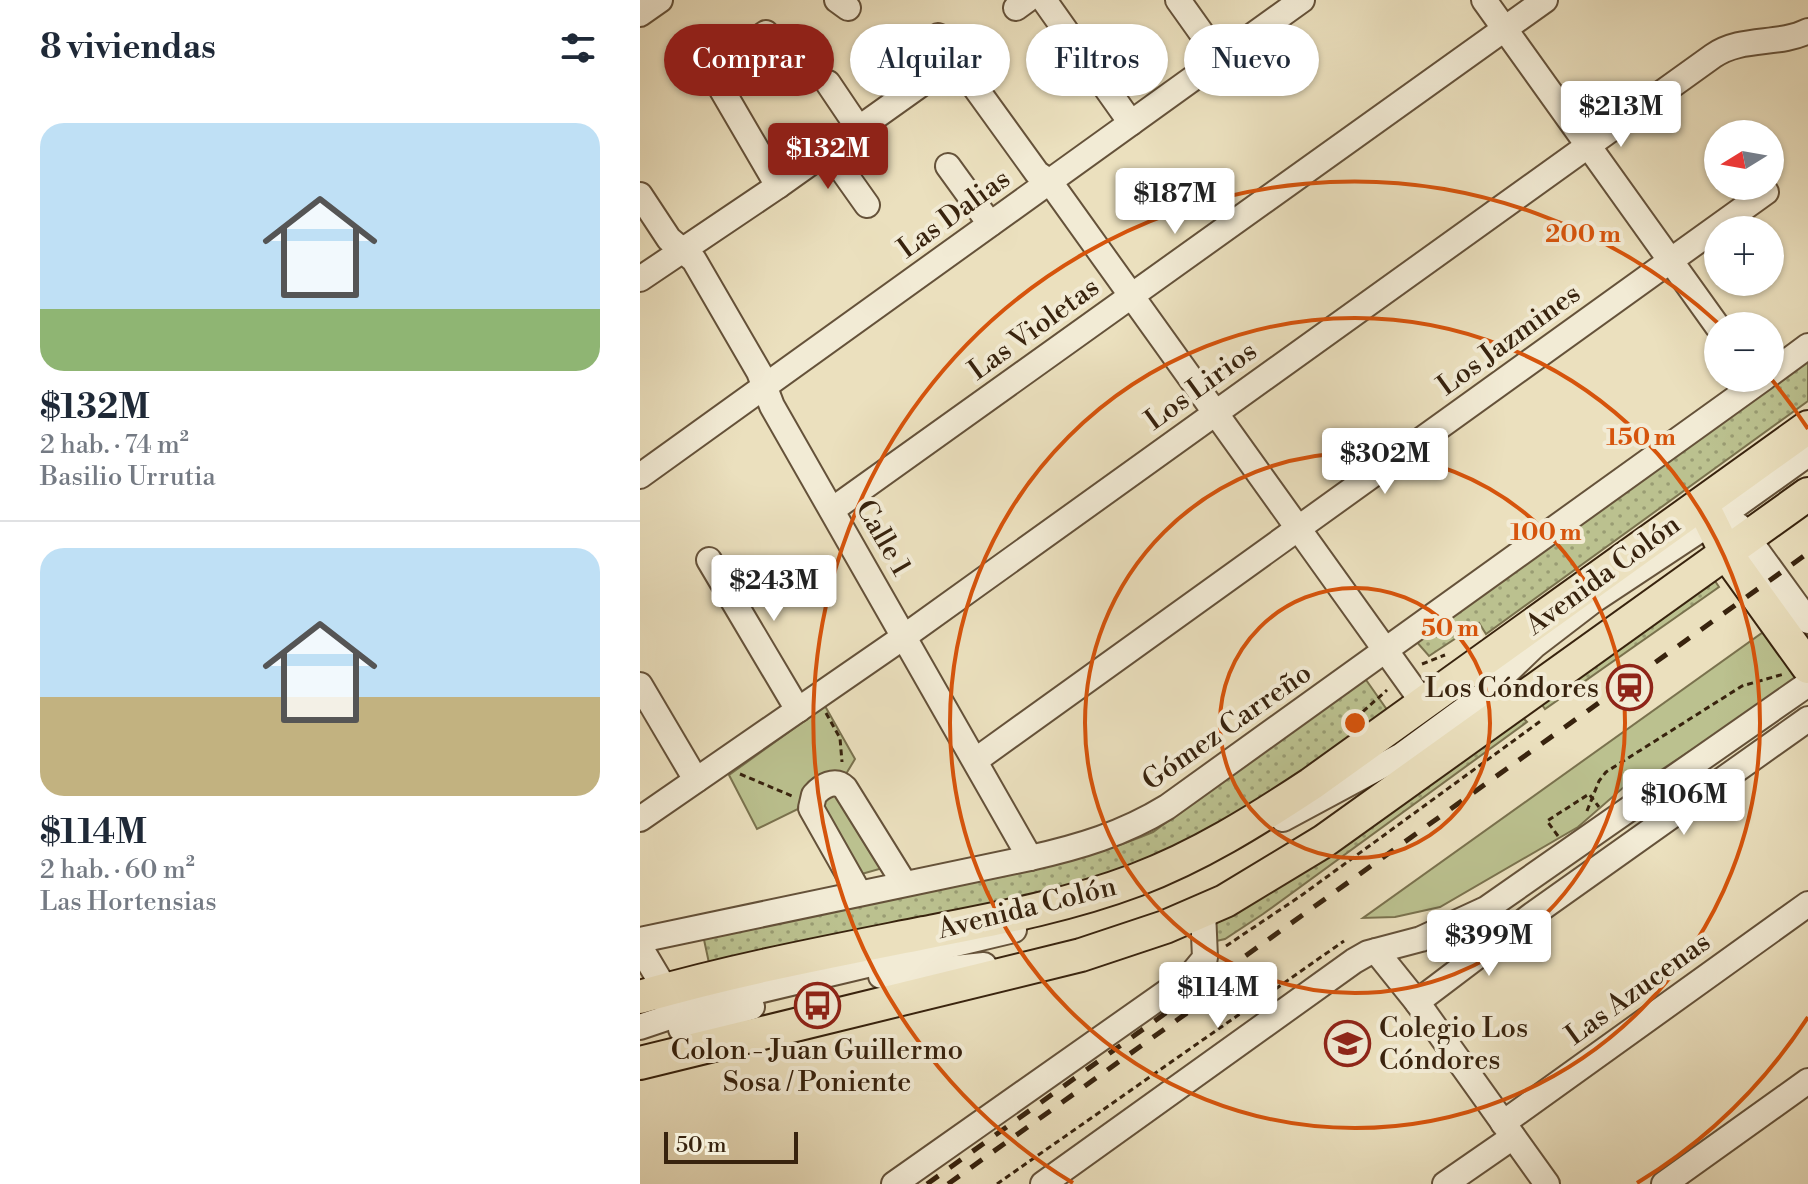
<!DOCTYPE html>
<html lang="es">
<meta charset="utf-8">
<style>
body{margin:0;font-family:"Libre Bodoni",serif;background:#f6f6f7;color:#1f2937;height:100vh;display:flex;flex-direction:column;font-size:30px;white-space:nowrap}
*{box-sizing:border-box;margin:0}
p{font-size:26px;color:#747a83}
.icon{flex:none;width:44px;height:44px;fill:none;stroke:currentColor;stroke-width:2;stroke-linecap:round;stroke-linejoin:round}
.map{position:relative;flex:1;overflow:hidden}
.sheet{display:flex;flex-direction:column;background:#fff;width:640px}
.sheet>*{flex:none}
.banner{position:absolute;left:24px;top:24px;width:760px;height:72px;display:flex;gap:16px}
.needle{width:52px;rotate:259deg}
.buttons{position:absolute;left:1064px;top:120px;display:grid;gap:16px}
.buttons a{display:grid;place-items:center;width:80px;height:80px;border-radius:50%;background:#fff;box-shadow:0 2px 6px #0004;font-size:40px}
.scale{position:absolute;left:24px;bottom:20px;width:134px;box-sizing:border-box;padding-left:8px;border:4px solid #38230e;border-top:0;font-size:22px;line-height:28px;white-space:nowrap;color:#38230e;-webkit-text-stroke:6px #f2ebd5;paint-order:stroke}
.price{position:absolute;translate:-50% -68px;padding:0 18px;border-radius:8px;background:#fff;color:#222;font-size:26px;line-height:52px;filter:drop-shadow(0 2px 4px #0008)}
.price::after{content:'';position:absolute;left:50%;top:48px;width:24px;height:18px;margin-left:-12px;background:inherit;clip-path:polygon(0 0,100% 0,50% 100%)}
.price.current{background:#8f2418;color:#fff}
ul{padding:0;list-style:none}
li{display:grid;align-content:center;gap:16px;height:424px;padding:0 40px}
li+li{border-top:2px solid #e0e1e3}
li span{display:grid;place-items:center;height:248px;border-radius:24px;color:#555}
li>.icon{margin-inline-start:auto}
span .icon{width:144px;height:144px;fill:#fffc;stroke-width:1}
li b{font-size:34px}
h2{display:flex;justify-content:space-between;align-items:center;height:96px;padding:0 40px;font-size:34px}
.chip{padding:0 28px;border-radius:36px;background:#fff;box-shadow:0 2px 6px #0004;font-size:28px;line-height:72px}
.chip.current{background:#8f2418;color:#fff}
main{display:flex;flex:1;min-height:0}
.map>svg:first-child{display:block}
.grass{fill:url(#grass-dots);stroke:#7a724e;stroke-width:2}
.green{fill:#bbc18f;stroke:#7a724e;stroke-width:2}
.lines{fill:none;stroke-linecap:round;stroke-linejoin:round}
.minor-casing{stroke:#65523a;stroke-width:28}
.major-casing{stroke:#38230e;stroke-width:36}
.path{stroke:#38230e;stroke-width:3;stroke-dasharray:6 4;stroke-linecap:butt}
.minor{stroke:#f2ebd5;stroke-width:24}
.major{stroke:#ebe0be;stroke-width:32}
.rail{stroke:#38230e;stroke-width:5;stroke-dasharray:14 14;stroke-linecap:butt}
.ring{fill:none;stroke:#d6540c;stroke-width:4}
.labels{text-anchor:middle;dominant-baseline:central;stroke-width:8;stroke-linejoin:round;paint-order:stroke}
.street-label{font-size:28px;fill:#38230e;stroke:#f2ebd5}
.poi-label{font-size:28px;fill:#38230e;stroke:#f2ebd5;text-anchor:end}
.centre{fill:#d6540c;stroke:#f2ebd5;stroke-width:4}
.ring-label{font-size:24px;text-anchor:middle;font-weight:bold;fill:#d6540c;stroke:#f2ebd5;stroke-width:8;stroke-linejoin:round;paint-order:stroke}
</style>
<main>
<section class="sheet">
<h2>8 viviendas<svg class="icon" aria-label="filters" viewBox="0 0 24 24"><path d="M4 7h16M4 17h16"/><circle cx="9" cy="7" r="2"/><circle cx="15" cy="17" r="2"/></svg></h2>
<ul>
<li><span style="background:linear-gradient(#bfe0f5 75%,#8fb573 0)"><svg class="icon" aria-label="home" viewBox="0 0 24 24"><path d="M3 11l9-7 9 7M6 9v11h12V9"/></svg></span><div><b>$132M</b><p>2 hab. · 74 m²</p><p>Basilio Urrutia</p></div></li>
<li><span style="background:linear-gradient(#bfe0f5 60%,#c2b280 0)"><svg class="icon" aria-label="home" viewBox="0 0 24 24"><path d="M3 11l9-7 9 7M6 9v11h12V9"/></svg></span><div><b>$114M</b><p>2 hab. · 60 m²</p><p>Las Hortensias</p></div></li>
</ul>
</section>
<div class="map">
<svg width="1168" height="1184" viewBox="0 0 1168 1184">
<defs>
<pattern id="grass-dots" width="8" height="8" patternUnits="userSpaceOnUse" patternTransform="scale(2)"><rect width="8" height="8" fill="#bbc18f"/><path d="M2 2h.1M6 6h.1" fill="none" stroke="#999c73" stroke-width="1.8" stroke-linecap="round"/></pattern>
</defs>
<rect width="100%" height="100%" fill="#ebe0be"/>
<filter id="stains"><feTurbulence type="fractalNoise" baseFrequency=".0025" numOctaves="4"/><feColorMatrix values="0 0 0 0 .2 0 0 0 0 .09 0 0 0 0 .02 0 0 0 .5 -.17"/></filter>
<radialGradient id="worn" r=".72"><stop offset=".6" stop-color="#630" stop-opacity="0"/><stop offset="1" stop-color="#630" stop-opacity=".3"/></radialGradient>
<g class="grass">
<polygon points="1168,358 1168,401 846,634 839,623 789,656 775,640"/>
<polygon points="1073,578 1079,587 905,709 900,702"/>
<path d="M724,677l26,37 -170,116 -97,46 -414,87 -6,-28c76,-15 151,-30 227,-45 76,-14 152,-28 223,-58z"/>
<polygon points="878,713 887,722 623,914 585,939 572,942 573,916"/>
</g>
<g class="green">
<polygon points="1168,600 1168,674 1021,770 985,786 938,827 800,907 755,917 723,918"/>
<polygon points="185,706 215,759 197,789 243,868 218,875 172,802 117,829 89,775"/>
</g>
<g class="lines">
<defs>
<g id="minor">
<polyline points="197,0 208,8"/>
<polyline points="404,0 491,123"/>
<polyline points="538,0 580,59"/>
<polyline points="844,0 1078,327"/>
<polyline points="376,8 387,0"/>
<polyline points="0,14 20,0"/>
<polyline points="126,33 79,65 75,78 138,186"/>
<polyline points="298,36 397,173 410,182 784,704"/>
<polyline points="188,83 219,129"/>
<polyline points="188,150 227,205"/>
<polyline points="308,166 350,224"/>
<polyline points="0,195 29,239 54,260 119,372 132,406 390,858"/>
<polyline points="0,279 138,186 315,60"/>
<polyline points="1130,374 1168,346"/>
<polyline points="0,476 662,0"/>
<polyline points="192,510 905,0"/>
<polyline points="1099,526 1168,621"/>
<polyline points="69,560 158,710"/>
<polyline points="0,685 56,780"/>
<polyline points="336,760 1126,192"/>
<path d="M0,819l265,-183 808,-580c29,-20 65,-10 95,-25"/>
<polyline points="643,819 762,755 840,698 894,646 954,600 1084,514 1168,454"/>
<path d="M219,893l-48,-85 3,-13c8,-9 21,-17 31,-7l59,95"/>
<path d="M0,940l390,-82c49,-11 93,-24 137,-51l597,-429"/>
<polyline points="0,947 25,989 28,1005"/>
<polyline points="736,951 777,1002 907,1184"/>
<polyline points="241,976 344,965"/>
<polyline points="777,1002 892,915 1168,719"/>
<polyline points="0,1027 80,1000 374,930"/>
<polyline points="41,1029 112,1007"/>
<polyline points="863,1123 1168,904"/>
<polyline points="254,1184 551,975 565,958 563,911"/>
<polyline points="403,1184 714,961 728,953 781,939 846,909 1168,684"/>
<polyline points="805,1184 873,1137"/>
<polyline points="1024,1184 1168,1081"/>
</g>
<g id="major">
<polyline points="1062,504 1086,553 1168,667"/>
<path d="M0,997c93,-27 189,-45 284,-64 72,-14 143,-27 212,-53 63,-24 119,-59 175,-96l497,-357"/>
<polyline points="0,1063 441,955 525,927 585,901 684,841 1168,494"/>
</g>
</defs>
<use href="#minor" class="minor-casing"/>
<use href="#major" class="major-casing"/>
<g class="path">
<polyline points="782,664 805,655"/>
<polyline points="186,713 200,738 202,762"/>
<polyline points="708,725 747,690"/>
<polyline points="100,774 152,796"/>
<polyline points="947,811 959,781 966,772 1102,686 1144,674"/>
<polyline points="918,836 907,821 949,794 959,807"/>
<polyline points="586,946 662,895 902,720"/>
<polyline points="357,1184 704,941"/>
</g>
<use href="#minor" class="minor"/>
<use href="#major" class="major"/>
<g class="rail">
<polyline points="287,1184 1168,553"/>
<polyline points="308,1184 600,975"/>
</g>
</g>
<g class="ring">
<circle cx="715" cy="723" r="135"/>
<circle cx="715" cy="723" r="270"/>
<circle cx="715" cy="723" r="405"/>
<path d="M1168 1017A540 540 0 0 1 997 1183M433 1183A540 540 0 1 1 1080 325M1132 380A540 540 0 0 1 1168 429"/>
</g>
<defs>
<symbol id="station-ring" viewBox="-11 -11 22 22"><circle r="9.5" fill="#f2ebd5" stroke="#8f2418" stroke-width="1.5"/><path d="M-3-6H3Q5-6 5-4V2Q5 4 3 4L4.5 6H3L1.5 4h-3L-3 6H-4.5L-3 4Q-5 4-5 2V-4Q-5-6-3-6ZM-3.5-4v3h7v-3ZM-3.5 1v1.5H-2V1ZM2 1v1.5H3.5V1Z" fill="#8f2418"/></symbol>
<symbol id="bus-ring" viewBox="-11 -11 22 22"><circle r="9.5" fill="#f2ebd5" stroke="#8f2418" stroke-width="1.5"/><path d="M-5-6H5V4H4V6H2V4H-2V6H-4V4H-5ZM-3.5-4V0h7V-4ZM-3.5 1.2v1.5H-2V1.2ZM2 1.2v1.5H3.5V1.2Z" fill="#8f2418"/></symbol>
<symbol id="school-ring" viewBox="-11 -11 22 22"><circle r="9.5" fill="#f2ebd5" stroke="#8f2418" stroke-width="1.5"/><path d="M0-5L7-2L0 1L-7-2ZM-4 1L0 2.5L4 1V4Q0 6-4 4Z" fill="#8f2418"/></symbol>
</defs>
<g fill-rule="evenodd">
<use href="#station-ring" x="964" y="662" width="51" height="51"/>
<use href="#bus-ring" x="152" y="980" width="51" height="51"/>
<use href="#school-ring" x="682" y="1018" width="51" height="51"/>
</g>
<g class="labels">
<g class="street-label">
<text transform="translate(314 214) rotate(-36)">Las Dalias</text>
<text transform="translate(394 329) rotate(-36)">Las Violetas</text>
<text transform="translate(869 340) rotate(-36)">Los Jazmines</text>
<text transform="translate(561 386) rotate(-36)">Los Lirios</text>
<text transform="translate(243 538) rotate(60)">Calle 1</text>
<text transform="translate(963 575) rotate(-36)">Avenida Colón</text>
<text transform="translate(587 727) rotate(-35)">Gómez Carreño</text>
<text transform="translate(387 908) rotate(-14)">Avenida Colón</text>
<text transform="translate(998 989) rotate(-36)">Las Azucenas</text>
</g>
<g class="poi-label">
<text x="959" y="688">Los Cóndores</text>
<text x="739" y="1028" text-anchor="start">Colegio Los<tspan x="739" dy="32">Cóndores</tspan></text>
<text x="177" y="1050" text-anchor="middle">Colon - Juan Guillermo<tspan x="177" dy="32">Sosa / Poniente</tspan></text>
</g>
</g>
<circle cx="715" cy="723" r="12" class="centre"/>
<g class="ring-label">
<text x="943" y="242">200 m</text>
<text x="1001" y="445">150 m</text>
<text x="906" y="540">100 m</text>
<text x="810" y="636">50 m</text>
</g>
<rect width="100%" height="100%" filter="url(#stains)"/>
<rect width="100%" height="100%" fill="url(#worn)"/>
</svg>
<div class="buttons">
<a><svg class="needle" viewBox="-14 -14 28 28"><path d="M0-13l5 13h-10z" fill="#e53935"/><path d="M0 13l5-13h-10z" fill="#747a83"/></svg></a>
<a>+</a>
<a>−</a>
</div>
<div class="scale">50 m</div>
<b class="price" style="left:981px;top:149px">$213M</b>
<b class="price current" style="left:188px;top:191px">$132M</b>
<b class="price" style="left:535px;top:236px">$187M</b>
<b class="price" style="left:745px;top:496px">$302M</b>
<b class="price" style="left:134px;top:623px">$243M</b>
<b class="price" style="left:1044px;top:837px">$106M</b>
<b class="price" style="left:849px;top:978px">$399M</b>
<b class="price" style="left:578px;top:1030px">$114M</b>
<div class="banner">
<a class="chip current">Comprar</a>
<a class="chip">Alquilar</a>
<a class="chip">Filtros</a>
<a class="chip">Nuevo</a>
</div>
</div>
</main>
